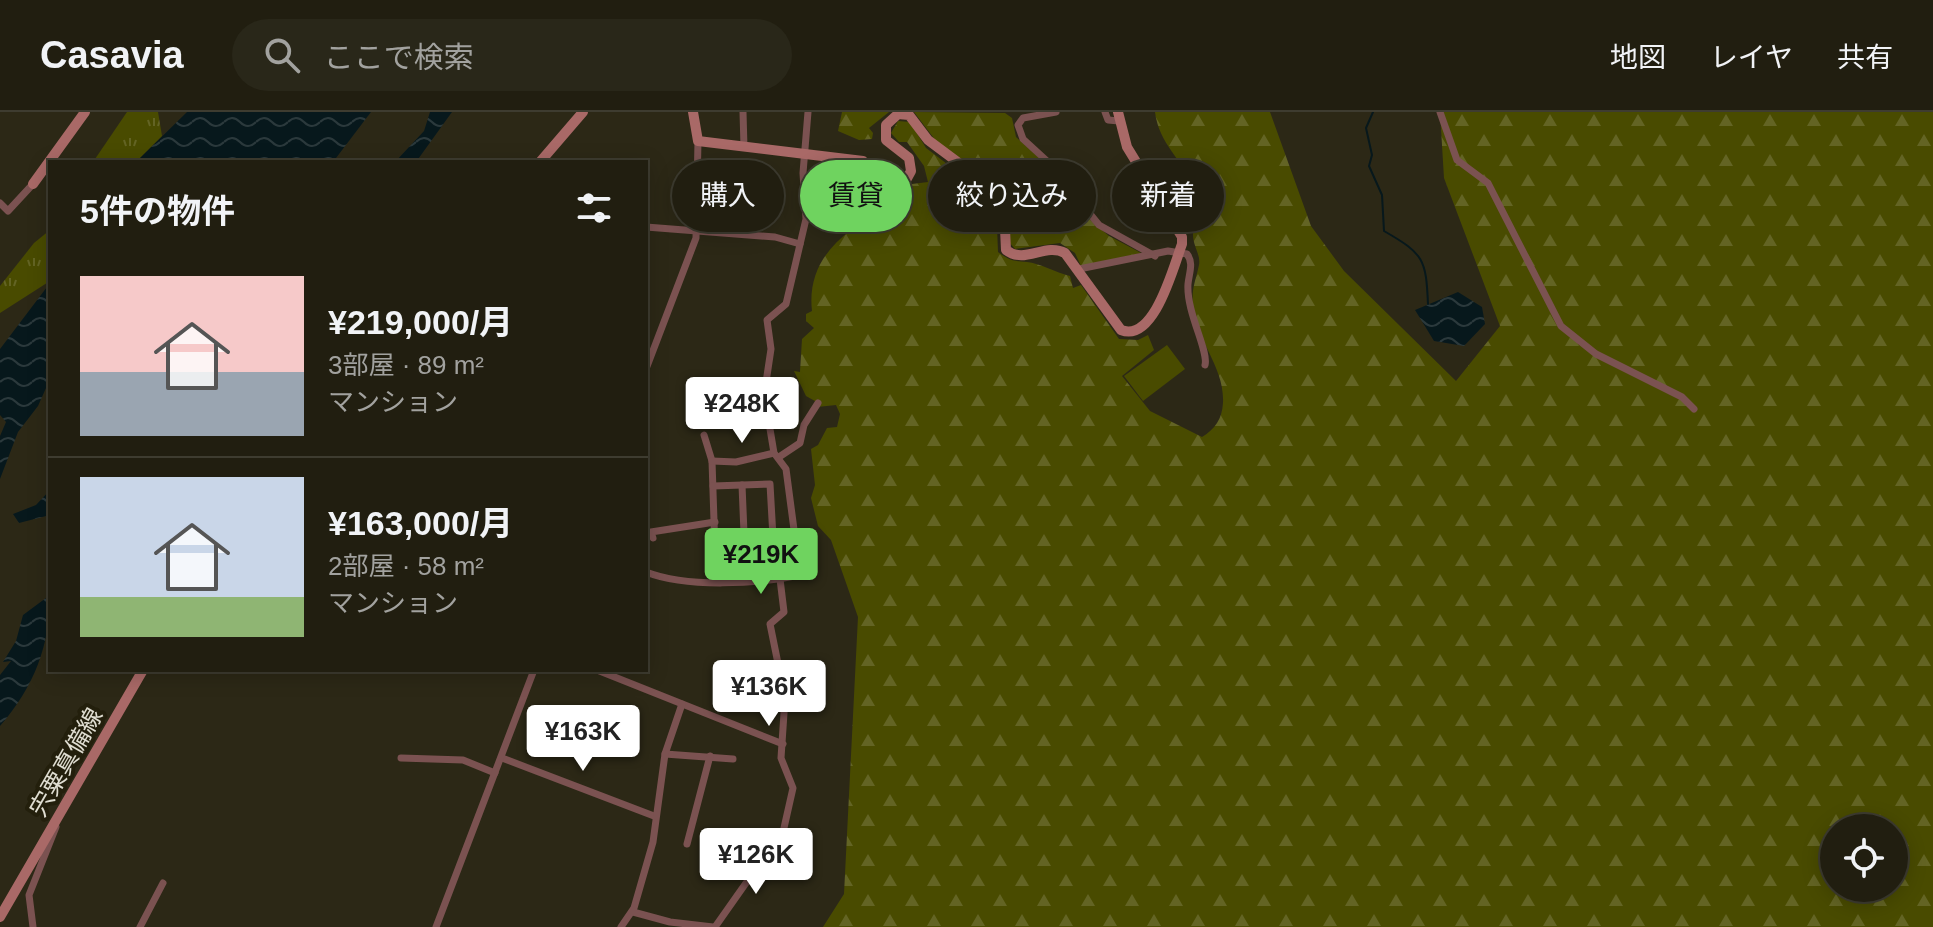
<!DOCTYPE html>
<html lang="ja">
<meta charset="utf-8">
<style>
body{margin:0;font-family:Helvetica,"Noto Sans JP",sans-serif;background:#292719;color:#f1f3f6;height:100vh;display:flex;flex-direction:column;font-size:30px;white-space:nowrap}
*{box-sizing:border-box;margin:0}
p{font-size:26px;color:#a2a29f}
.icon{flex:none;width:44px;height:44px;fill:none;stroke:currentColor;stroke-width:2;stroke-linecap:round;stroke-linejoin:round}
.map{position:relative;flex:1;overflow:hidden}
.drawer{position:absolute;left:48px;top:48px;width:600px;height:512px;display:flex;flex-direction:column;background:#211e10;border-radius:0px;box-shadow:0 4px 20px #0003,0 0 0 2px #3e3c30}
.drawer>*{flex:none}
.hud{position:absolute;left:672px;top:48px;width:760px;height:72px;display:flex;gap:16px}
.fabs{position:absolute;left:1820px;top:702px;display:grid;gap:16px}
.fabs a{display:grid;place-items:center;width:88px;height:88px;border-radius:50%;background:#211e10;box-shadow:0 4px 20px #0003,0 0 0 2px #3e3c30;font-size:40px}
.price{position:absolute;translate:-50% -68px;padding:0 18px;border-radius:8px;background:#fff;color:#222;font-size:26px;line-height:52px;filter:drop-shadow(0 2px 4px #0008)}
.price::after{content:'';position:absolute;left:50%;top:48px;width:24px;height:18px;margin-left:-12px;background:inherit;clip-path:polygon(0 0,100% 0,50% 100%)}
.price.active{background:#6fd35f;color:#111}
ul{padding:0;list-style:none}
li{display:flex;align-items:center;gap:24px;height:200px;padding:0 32px}
li+li{border-top:2px solid #3e3c30}
li span{display:grid;place-items:center;flex:none;width:224px;height:160px;border-radius:0px;color:#555}
li>.icon{margin-inline-start:auto}
span .icon{width:96px;height:96px;fill:#fffc;stroke-width:1}
li b{font-size:34px}
h2{display:flex;justify-content:space-between;align-items:center;height:96px;padding:0 32px;font-size:34px}
.chip{padding:0 28px;border-radius:36px;background:#211e10;box-shadow:0 4px 20px #0003,0 0 0 2px #3e3c30;font-size:28px;line-height:72px}
.chip.active{background:#6fd35f;color:#111}
header{display:flex;align-items:center;gap:48px;box-sizing:border-box;height:112px;padding:0 40px;background:#211e10;border-bottom:2px solid #3e3c30}
header strong{font-size:38px}
nav{display:flex;gap:44px;margin-inline-start:auto;font-size:28px}
.search{width:560px;height:72px;background:#292719;display:flex;align-items:center;gap:20px;box-sizing:border-box;padding:0 28px;border-radius:44px;color:#a2a29f;font-size:30px}
.map>svg:first-child{display:block}
.grass{fill:url(#grass-tufts)}
.forest{fill:url(#forest-firs);fill-rule:evenodd}
.garden{fill:#494b00}
.water{fill:url(#water-waves)}
.lines{fill:none;stroke-linecap:round;stroke-linejoin:round}
.stream{stroke:#07181c;stroke-width:2}
.street{stroke:#7b5251;stroke-width:7}
.secondary{stroke:#a96967;stroke-width:10}
.labels{text-anchor:middle;dominant-baseline:central;stroke-width:8;stroke-linejoin:round;paint-order:stroke}
.street-label{font-size:24px;fill:#e0ded2;stroke:#231f0c}
</style>
<header>
<strong>Casavia</strong>
<div class="search"><svg class="icon" aria-label="search" viewBox="0 0 24 24"><circle cx="10" cy="10" r="6"/><path d="M15 15l6 6"/></svg>ここで検索</div>
<nav><a>地図</a><a>レイヤ</a><a>共有</a></nav>
</header>
<div class="map">
<svg width="1933" height="815" viewBox="0 0 1933 815">
<defs>
<pattern id="grass-tufts" width="24" height="20" patternUnits="userSpaceOnUse" patternTransform="scale(2)"><rect width="24" height="20" fill="#494b00"/><path d="M3 7l-1-3M5 7V3M7 7l1-3M15 17l-1-3M17 17v-4M19 17l1-3" fill="none" stroke="#636424"/></pattern>
<pattern id="forest-firs" width="22" height="20" patternUnits="userSpaceOnUse" patternTransform="scale(2)"><rect width="22" height="20" fill="#494b00"/><path d="M5 1l3.5 6h-7zM16 11l3.5 6h-7z" fill="#636424"/></pattern>
<pattern id="water-waves" width="16" height="10" patternUnits="userSpaceOnUse" patternTransform="scale(2)"><rect width="16" height="10" fill="#07181c"/><path d="M0 5q4-4 8 0t8 0" fill="none" stroke="#2b393c"/></pattern>
</defs>
<rect width="100%" height="100%" fill="#2c2816"/>
<g class="grass">
<polygon points="127,0 158,0 162,24 136,50 93,50"/>
<polygon points="50,118 50,169 0,201 0,174 34,131"/>
</g>
<g class="forest">
<polygon points="842,0 889,0 869,16 873,21 872,27 859,28 838,19"/>
<polygon points="914,0 1005,1 1012,6 1016,25 1038,45 1081,100 1109,124 1143,142 1081,154 1075,141 1060,131 1015,137 1009,130 1008,82 936,29"/>
<path d="M1155,0h115l41,114 33,45 112,110 44,-55 -56,-148 -4,-66h493v815h-1110l21,-33 14,-277 -27,-77 -13,-14 -7,-28 4,-13 -4,-36 7,-4 9,-17 10,-1 3,-13 -4,-9 -19,2 -2,-6 -9,-5 -12,-25 6,1 2,-33 12,-11 -8,-7v-7l6,-3c-4,-35 12,-61 39,-81l-2,-17 -13,-6 1,-8 18,-9 3,7 7,-2 5,6 15,-5 8,6 19,-18 16,-2 -4,-16 -17,-24h-8l-8,-9 7,-12 12,1 16,26 70,53 2,51c12,9 16,9 29,10 12,1 30,11 43,14l3,12 8,-3 38,54 19,1 10,-5 6,15 -32,26 28,35 52,26c13,-8 20,-18 21,-34 2,-36 -27,-62 -30,-97 -2,-17 3,-26 6,-41 2,-10 -6,-19 -6,-30 0,-15 7,-32 1,-48 -12,-28 -35,-43 -39,-75zM1834,716h60v60h-60z"/>
</g>
<polygon class="garden" points="1167,233 1185,257 1143,289 1124,264"/>
<g class="water">
<polygon points="187,0 371,0 333,50 136,50"/>
<polygon points="430,0 452,0 416,50 395,50 424,19"/>
<polygon points="50,171 50,267 38,294 18,320 0,367 0,324 6,310 0,303 0,237"/>
<polygon points="1458,180 1482,195 1485,212 1464,234 1434,229 1415,198"/>
<polygon points="50,378 50,403 19,411 13,402 36,393"/>
<path d="M50,483c0,51 -16,92 -50,131v-51l11,-14 -8,1 13,-21 7,-26z"/>
</g>
<g class="lines">
<path class="stream" d="M1373,0l-7,16 6,27 -3,11 13,29 2,36c40,23 42,28 44,73"/>
<g class="street">
<polyline points="743,0 744,35"/>
<polyline points="1056,0 1023,6 1018,13 1023,27 1047,49 1099,113 1155,144"/>
<polyline points="1105,0 1108,8 1119,9"/>
<polyline points="1440,0 1457,48 1488,71 1561,214 1596,242 1682,285 1694,297"/>
<polyline points="0,91 8,99 33,72"/>
<polyline points="646,115 775,125 800,132"/>
<path d="M1079,157l89,-18 19,3c7,9 2,19 1,30 -2,28 21,67 17,81"/>
<polyline points="646,257 696,126 698,29"/>
<polyline points="704,323 712,349 716,469"/>
<polyline points="779,345 800,331 804,313 818,291"/>
<polyline points="712,349 736,350 774,341"/>
<polyline points="742,373 745,445"/>
<polyline points="713,374 770,372 774,443"/>
<polyline points="653,426 651,420 715,410"/>
<polyline points="716,446 782,443"/>
<path d="M646,460c40,16 112,12 154,3l-14,-106 -12,-16 -4,-24 -5,-40 6,-40 -4,-29 19,-16 20,-85 -3,-46 5,-61"/>
<polyline points="780,467 784,500 770,512 785,586 781,646 793,676 779,738 785,745 788,760"/>
<polyline points="597,558 783,632"/>
<polyline points="665,642 733,647"/>
<polyline points="401,646 463,648 495,661"/>
<polyline points="502,646 654,704"/>
<polyline points="687,732 710,644"/>
<polyline points="633,800 670,810 713,815"/>
<polyline points="33,815 29,783 56,715"/>
<polyline points="140,815 163,771"/>
<polyline points="436,815 534,558"/>
<polyline points="621,815 634,796 653,730 665,642 682,592"/>
<polyline points="715,815 746,771 779,738"/>
</g>
<g class="secondary">
<path d="M693,0l5,29 165,20 17,20 11,6 14,-5 6,-11 -2,-13 -23,-18v-15l12,-11 11,1 19,25 71,53 5,14 2,43c19,15 39,-8 59,3l56,77c33,13 52,-62 61,-86v-7l-55,-90 -9,-35"/>
<polyline points="540,50 583,0"/>
<polyline points="33,72 85,0"/>
<polyline points="0,805 143,558"/>
</g>
</g>
<g class="labels">
<g class="street-label">
<text transform="translate(66 650) rotate(-60)">宍粟真備線</text>
</g>
</g>
</svg>
<div class="fabs">
<a><svg class="icon" aria-label="locate" viewBox="0 0 24 24"><circle cx="12" cy="12" r="6"/><path d="M12 2v4M12 18v4M2 12h4M18 12h4"/></svg></a>
</div>
<b class="price" style="left:742px;top:333px">¥248K</b>
<b class="price active" style="left:761px;top:484px">¥219K</b>
<b class="price" style="left:769px;top:616px">¥136K</b>
<b class="price" style="left:583px;top:661px">¥163K</b>
<b class="price" style="left:756px;top:784px">¥126K</b>
<div class="hud">
<a class="chip">購入</a>
<a class="chip active">賃貸</a>
<a class="chip">絞り込み</a>
<a class="chip">新着</a>
</div>
<section class="drawer">
<h2>5件の物件<svg class="icon" aria-label="filters" viewBox="0 0 24 24"><path d="M4 7h16M4 17h16"/><circle cx="9" cy="7" r="2"/><circle cx="15" cy="17" r="2"/></svg></h2>
<ul>
<li><span style="background:linear-gradient(#f6c9c9 60%,#9aa5b1 0)"><svg class="icon" aria-label="home" viewBox="0 0 24 24"><path d="M3 11l9-7 9 7M6 9v11h12V9"/></svg></span><div><b>¥219,000/月</b><p>3部屋 · 89 m²</p><p>マンション</p></div></li>
<li><span style="background:linear-gradient(#c9d6e8 75%,#8fb573 0)"><svg class="icon" aria-label="home" viewBox="0 0 24 24"><path d="M3 11l9-7 9 7M6 9v11h12V9"/></svg></span><div><b>¥163,000/月</b><p>2部屋 · 58 m²</p><p>マンション</p></div></li>
</ul>
</section>
</div>
